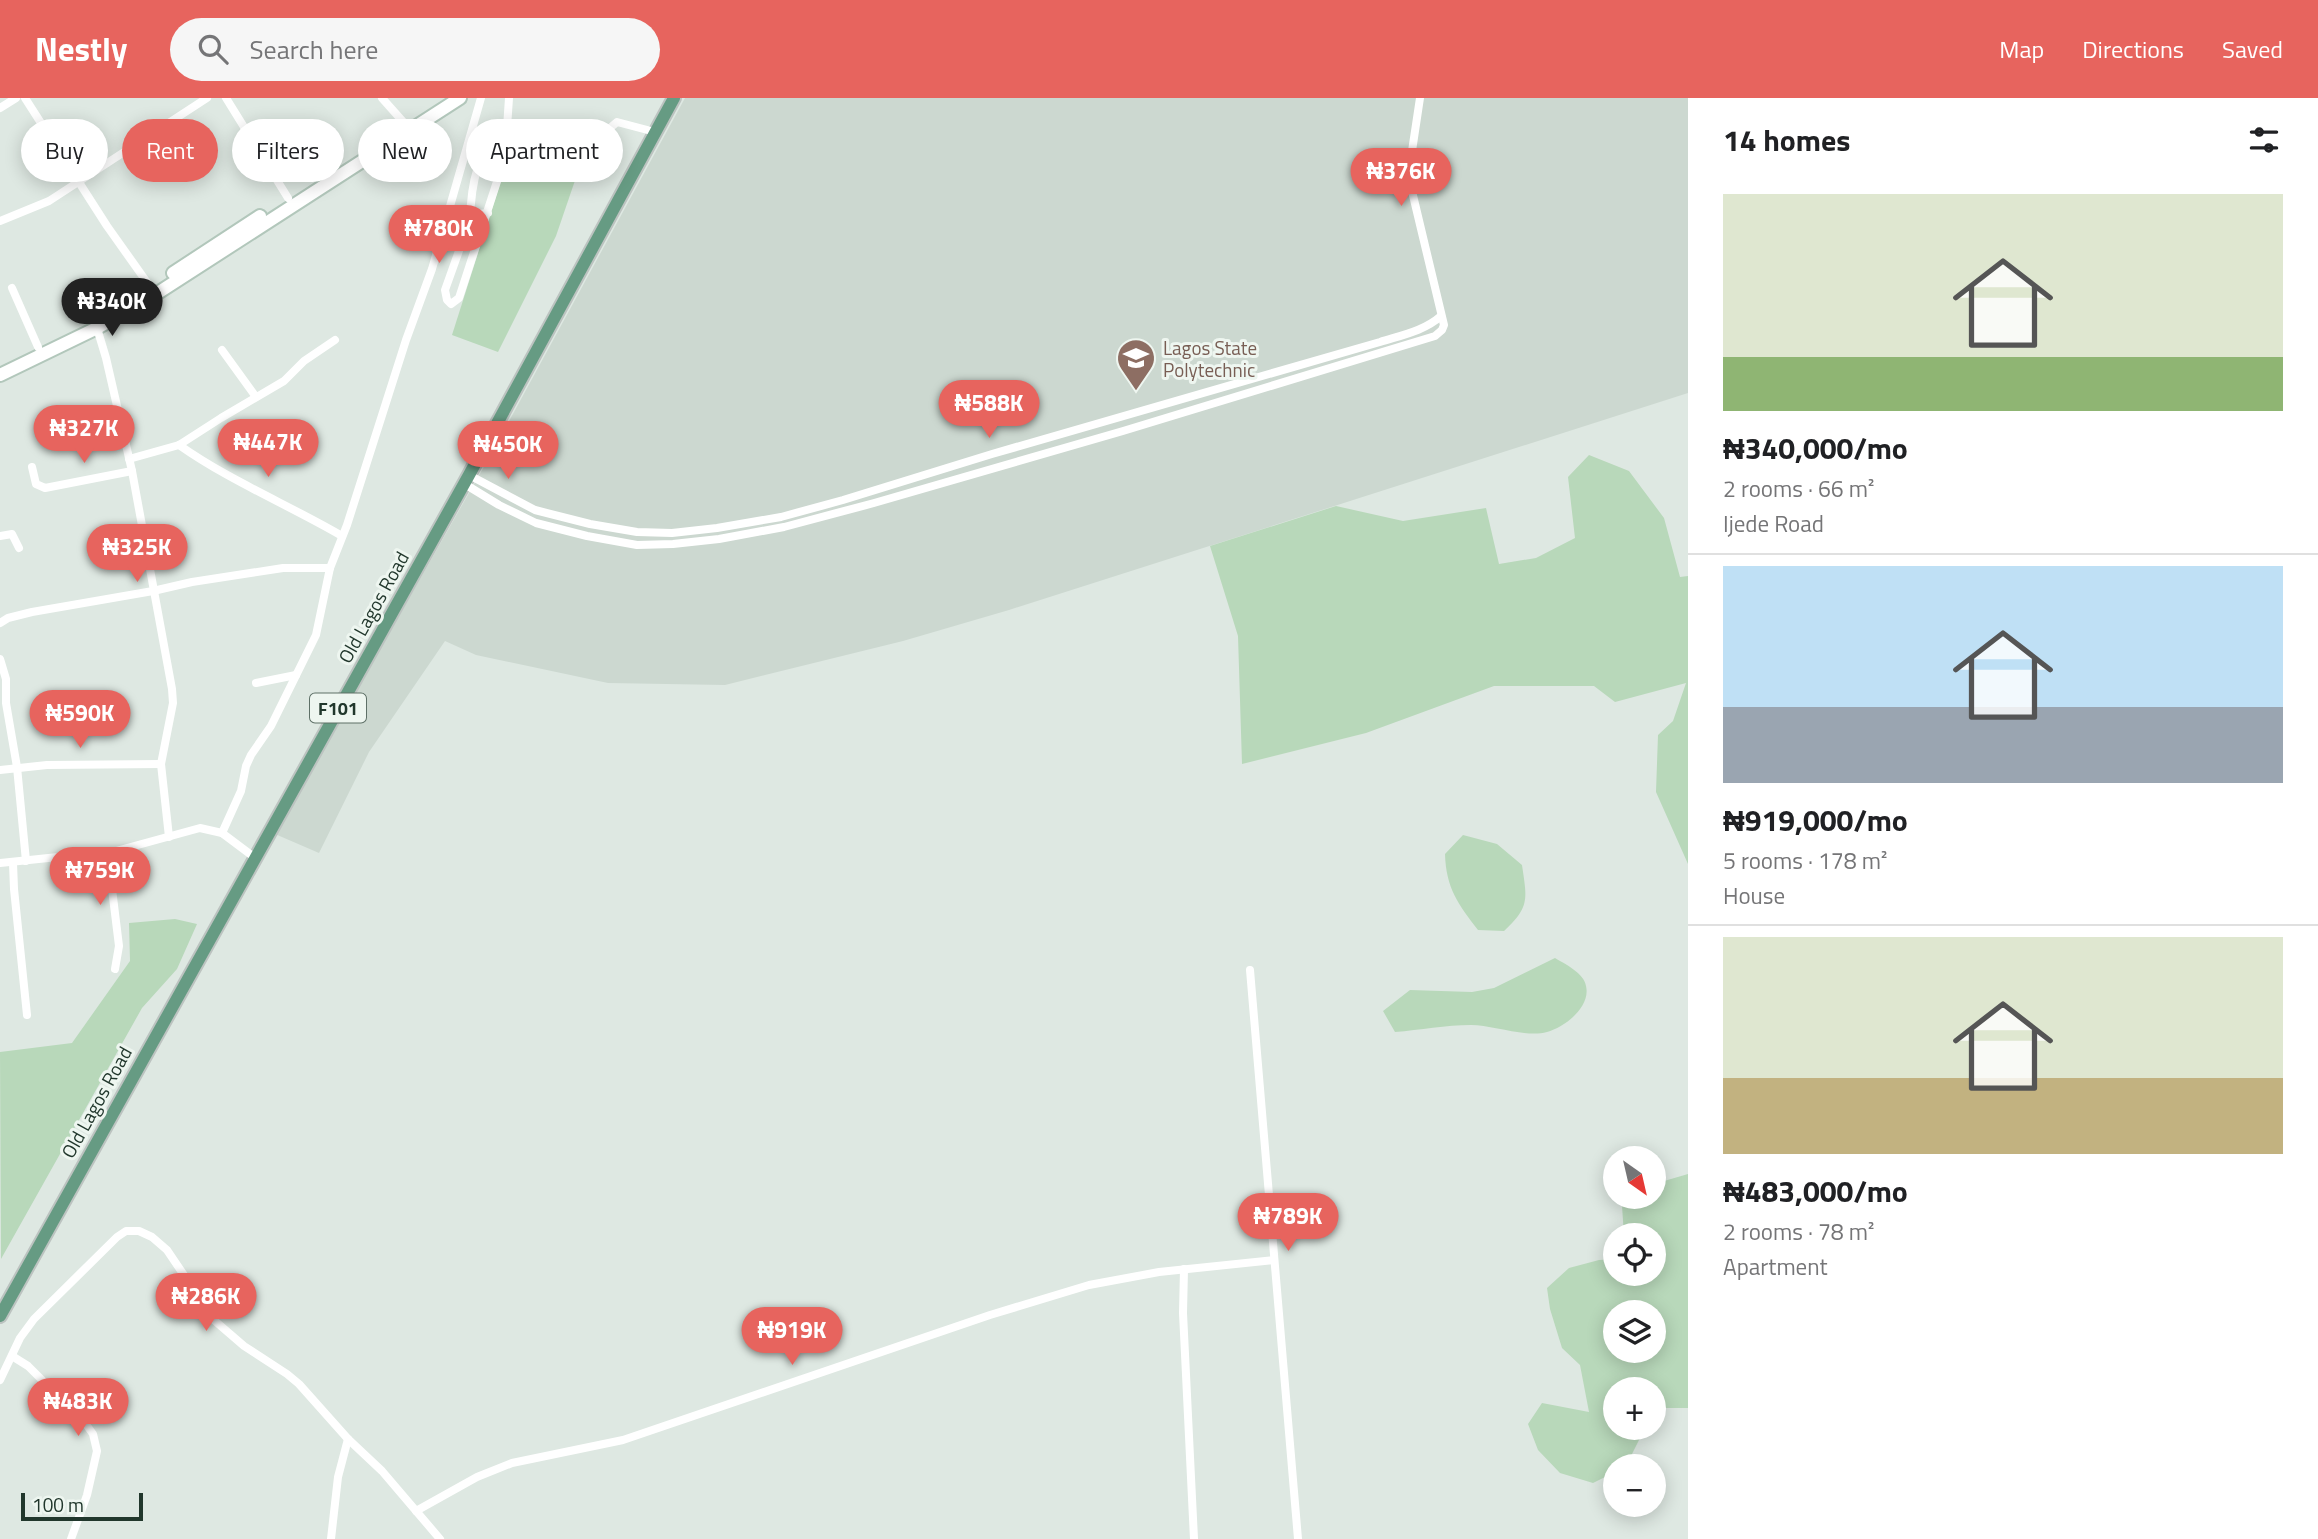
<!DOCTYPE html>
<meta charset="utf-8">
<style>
body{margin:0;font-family:"Titillium Web",sans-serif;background:#f6f6f6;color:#202124;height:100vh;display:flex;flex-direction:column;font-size:26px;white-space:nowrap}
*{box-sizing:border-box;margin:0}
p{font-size:23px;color:#757577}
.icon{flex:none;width:38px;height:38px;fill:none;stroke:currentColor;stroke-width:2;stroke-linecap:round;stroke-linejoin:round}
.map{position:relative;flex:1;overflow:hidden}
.panel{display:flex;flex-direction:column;background:#fff;width:630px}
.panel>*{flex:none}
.banner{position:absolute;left:21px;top:21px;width:665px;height:63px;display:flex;gap:14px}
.needle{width:46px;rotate:146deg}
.tools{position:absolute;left:1603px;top:1048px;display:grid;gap:14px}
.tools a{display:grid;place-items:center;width:63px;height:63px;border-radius:50%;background:#fff;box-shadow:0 4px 18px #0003;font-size:35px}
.scale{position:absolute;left:21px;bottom:18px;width:122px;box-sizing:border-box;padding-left:7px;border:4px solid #21372c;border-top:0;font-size:19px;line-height:24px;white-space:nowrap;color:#21372c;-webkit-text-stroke:5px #eef6f0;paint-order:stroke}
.price{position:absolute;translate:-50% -60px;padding:0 16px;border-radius:24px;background:#e7645e;color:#fff;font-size:23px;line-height:46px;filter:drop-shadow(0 2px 4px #0008)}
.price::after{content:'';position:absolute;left:50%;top:42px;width:21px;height:16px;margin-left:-10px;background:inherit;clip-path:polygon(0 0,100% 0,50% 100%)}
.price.current{background:#222;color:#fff}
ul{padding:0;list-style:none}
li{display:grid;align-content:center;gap:14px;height:371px;padding:0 35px}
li+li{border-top:2px solid #e0e0e0}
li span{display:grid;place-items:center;height:217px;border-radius:0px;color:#555}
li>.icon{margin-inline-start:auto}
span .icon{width:126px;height:126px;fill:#fffc;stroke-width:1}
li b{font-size:30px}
h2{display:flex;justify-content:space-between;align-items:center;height:84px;padding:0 35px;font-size:30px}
.tag{padding:0 24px;border-radius:32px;background:#fff;box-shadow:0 4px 18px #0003;font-size:24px;line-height:63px}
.tag.current{background:#e7645e;color:#fff}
header{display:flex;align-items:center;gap:42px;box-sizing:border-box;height:98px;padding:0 35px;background:#e7645e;color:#fff}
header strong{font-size:33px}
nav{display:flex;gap:38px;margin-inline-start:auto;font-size:24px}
.search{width:490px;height:63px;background:#f6f6f6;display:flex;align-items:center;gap:18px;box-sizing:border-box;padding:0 24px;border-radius:38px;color:#757577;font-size:26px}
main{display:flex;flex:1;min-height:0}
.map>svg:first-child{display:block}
.built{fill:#ccd8d0}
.green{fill:#b8d8ba;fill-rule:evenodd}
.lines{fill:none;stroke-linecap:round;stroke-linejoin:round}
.secondary-casing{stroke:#b2c7bb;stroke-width:16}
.primary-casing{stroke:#bcc3c0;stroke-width:16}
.minor{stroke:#fff;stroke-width:8}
.secondary{stroke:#fff;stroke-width:12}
.primary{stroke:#669b83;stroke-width:12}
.labels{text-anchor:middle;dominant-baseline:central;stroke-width:6;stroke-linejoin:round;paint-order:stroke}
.shield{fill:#eef6f0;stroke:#5e7067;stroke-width:2}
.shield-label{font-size:18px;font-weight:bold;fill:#21372c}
.education-label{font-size:19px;fill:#785e54;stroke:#eef6f0;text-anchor:start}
.street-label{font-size:19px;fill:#21372c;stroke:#eef6f0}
</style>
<header>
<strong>Nestly</strong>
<div class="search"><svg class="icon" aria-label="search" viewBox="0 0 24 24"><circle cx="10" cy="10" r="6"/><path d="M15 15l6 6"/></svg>Search here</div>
<nav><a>Map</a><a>Directions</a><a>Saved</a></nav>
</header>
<main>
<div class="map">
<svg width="1688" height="1441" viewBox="0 0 1688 1441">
<rect width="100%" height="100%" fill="#dee8e2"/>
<polygon class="built" points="685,0 1688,0 1688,295 1009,512 903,543 725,587 608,585 476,557 445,543 369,654 319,755 275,736 490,358"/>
<g class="green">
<polygon points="582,62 556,138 498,254 452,237 507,64"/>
<polygon points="1589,357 1629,373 1664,420 1680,479 1688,478 1688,766 1656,694 1658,637 1673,623 1686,585 1615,604 1594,588 1494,588 1366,635 1242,666 1238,538 1210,448 1336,408 1403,423 1486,410 1499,466 1536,460 1575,440 1568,379"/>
<path d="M1463,737l34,9 25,21c5,34 8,42 -18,66l-26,-1c-20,-26 -32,-42 -33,-76z"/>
<polygon points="175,821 197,826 177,871 142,910 1,1161 0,954 72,945 130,863 129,825"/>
<path d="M1555,860c10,6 29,15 31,28 5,21 -21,41 -39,46 -21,6 -54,-7 -76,-7 -25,0 -51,5 -76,7l-12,-21 27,-21 62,2 22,-4z"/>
<path d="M1688,1076v234h-29l-5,7v-25h-39v38h30l-19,38h-11v6l-22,11 -33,-10 -22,-23 -10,-26 14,-21 47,9 -9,-47 -18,-17 -12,-39 -3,-21 22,-20 30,-8 16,-1v15h39v-38l-30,-1 -2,-29 10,-9h22v-13zM1615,1214h39v39h-39z"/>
</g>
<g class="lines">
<defs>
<g id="secondary">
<polyline points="173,175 260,118"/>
<polyline points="0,277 97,230 153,198 460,0"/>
</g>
<polyline id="primary" points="0,1218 469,377 674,0"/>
</defs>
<use href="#secondary" class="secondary-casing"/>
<use href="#primary" class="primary-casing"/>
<g class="minor">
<polyline points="25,0 107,128 151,190"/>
<polyline points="226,0 288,100"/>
<polyline points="382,0 406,27"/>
<polyline points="0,10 16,0"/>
<polyline points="505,59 579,50 595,43 617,24 655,34"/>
<polyline points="488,115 477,116 470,122 445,192 447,202 451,206 459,200 505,59 509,0"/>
<path d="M470,122c1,-33 6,-73 38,-91"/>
<polyline points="0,123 49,103 207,0"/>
<polyline points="12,190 38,249"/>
<polyline points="97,230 106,260 132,373 172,591 173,605 161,666 169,739"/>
<polyline points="222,252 256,299"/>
<path d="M179,347c51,36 110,60 163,91"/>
<polyline points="129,361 179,347 221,320 284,283 304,263 335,242"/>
<polyline points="32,369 36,386 45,390 132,373"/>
<path d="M469,377l66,35 55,14 47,8 35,1 45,-5 64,-11 62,-17 149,-46 388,-112c22,-7 44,-11 61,-26"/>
<polyline points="463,385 499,407 536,425 587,438 637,447 673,446 719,441 784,429 874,405 1123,333 1435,238 1442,232 1444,227 1411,89 1412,53 1420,0"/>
<polyline points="0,438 12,436 19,450"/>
<polyline points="0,525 8,520 32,514 153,493 192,484 283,470 330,470"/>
<polyline points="0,561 6,581 6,605 17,669 26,763"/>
<polyline points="256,585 296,577"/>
<polyline points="0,672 47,667 161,666"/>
<polyline points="222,735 241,693 246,668 251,657 271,628 316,537 330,470 347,427 406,242 432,171 481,0"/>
<polyline points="0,765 116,753 200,730 222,735 254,759"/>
<polyline points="13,765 14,791 27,917"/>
<polyline points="115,871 119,848 112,791 116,753"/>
<polyline points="1250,872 1298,1441"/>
<polyline points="1184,1171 1183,1215 1194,1441"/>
<polyline points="12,1258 28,1268 85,1325 93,1336 97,1353 87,1397 71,1441"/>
<polyline points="0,1282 20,1240 34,1221 117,1139 126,1133 139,1133 152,1139 167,1152 215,1223 244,1248 287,1276 299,1286 348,1341 382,1373 440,1441"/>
<polyline points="416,1413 477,1379 512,1365 623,1342 990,1217 1089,1187 1159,1174 1274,1162"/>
<polyline points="331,1441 338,1379 348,1341"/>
</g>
<use href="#secondary" class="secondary"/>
<use href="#primary" class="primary"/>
</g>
<defs>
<symbol id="university-pin" viewBox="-11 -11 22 30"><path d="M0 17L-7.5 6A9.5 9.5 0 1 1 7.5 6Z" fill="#8d6e63" stroke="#eef6f0"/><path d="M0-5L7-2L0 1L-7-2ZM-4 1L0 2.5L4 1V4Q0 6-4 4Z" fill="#fff"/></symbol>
</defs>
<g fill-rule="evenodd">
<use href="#university-pin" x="1114" y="238" width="44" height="60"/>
</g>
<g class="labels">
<rect class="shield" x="310" y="595.5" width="56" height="29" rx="5"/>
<g class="shield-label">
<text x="338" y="610">F101</text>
</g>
<g class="education-label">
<text x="1163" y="249">Lagos State<tspan x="1163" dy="22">Polytechnic</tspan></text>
</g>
<g class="street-label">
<text transform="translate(373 509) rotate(-61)">Old Lagos Road</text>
<text transform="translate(96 1004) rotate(-61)">Old Lagos Road</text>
</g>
</g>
</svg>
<div class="tools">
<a><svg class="needle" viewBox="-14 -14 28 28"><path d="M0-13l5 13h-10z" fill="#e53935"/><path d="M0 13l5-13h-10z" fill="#757577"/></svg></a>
<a><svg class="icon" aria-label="locate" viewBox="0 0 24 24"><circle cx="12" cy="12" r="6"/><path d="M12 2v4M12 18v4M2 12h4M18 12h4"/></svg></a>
<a><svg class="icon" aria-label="layers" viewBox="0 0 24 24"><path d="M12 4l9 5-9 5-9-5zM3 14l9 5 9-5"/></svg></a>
<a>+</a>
<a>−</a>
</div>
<div class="scale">100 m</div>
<b class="price" style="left:1401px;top:110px">₦376K</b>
<b class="price" style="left:439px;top:167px">₦780K</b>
<b class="price current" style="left:112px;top:240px">₦340K</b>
<b class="price" style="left:989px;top:342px">₦588K</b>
<b class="price" style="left:84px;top:367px">₦327K</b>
<b class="price" style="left:268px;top:381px">₦447K</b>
<b class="price" style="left:508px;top:383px">₦450K</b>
<b class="price" style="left:137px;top:486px">₦325K</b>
<b class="price" style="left:80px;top:652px">₦590K</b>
<b class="price" style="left:100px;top:809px">₦759K</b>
<b class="price" style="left:1288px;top:1155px">₦789K</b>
<b class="price" style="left:206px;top:1235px">₦286K</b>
<b class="price" style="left:792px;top:1269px">₦919K</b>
<b class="price" style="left:78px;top:1340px">₦483K</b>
<div class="banner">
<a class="tag">Buy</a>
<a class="tag current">Rent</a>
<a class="tag">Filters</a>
<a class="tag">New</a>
<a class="tag">Apartment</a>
</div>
</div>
<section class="panel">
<h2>14 homes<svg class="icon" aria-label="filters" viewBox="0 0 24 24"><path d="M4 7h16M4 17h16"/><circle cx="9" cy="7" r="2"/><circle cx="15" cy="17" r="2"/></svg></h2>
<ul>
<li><span style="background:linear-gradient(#dfe7d0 75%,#8fb573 0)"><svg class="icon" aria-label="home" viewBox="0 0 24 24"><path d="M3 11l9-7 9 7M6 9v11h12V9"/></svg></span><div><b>₦340,000/mo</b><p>2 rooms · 66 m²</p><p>Ijede Road</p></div></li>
<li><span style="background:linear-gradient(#bfe0f5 65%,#9aa5b1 0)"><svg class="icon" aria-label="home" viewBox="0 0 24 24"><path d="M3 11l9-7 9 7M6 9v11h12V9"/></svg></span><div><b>₦919,000/mo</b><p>5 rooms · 178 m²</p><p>House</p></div></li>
<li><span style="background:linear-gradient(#dfe7d0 65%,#c2b280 0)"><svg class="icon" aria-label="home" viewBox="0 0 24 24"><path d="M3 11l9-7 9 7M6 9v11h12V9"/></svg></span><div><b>₦483,000/mo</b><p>2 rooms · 78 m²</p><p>Apartment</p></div></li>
</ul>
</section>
</main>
